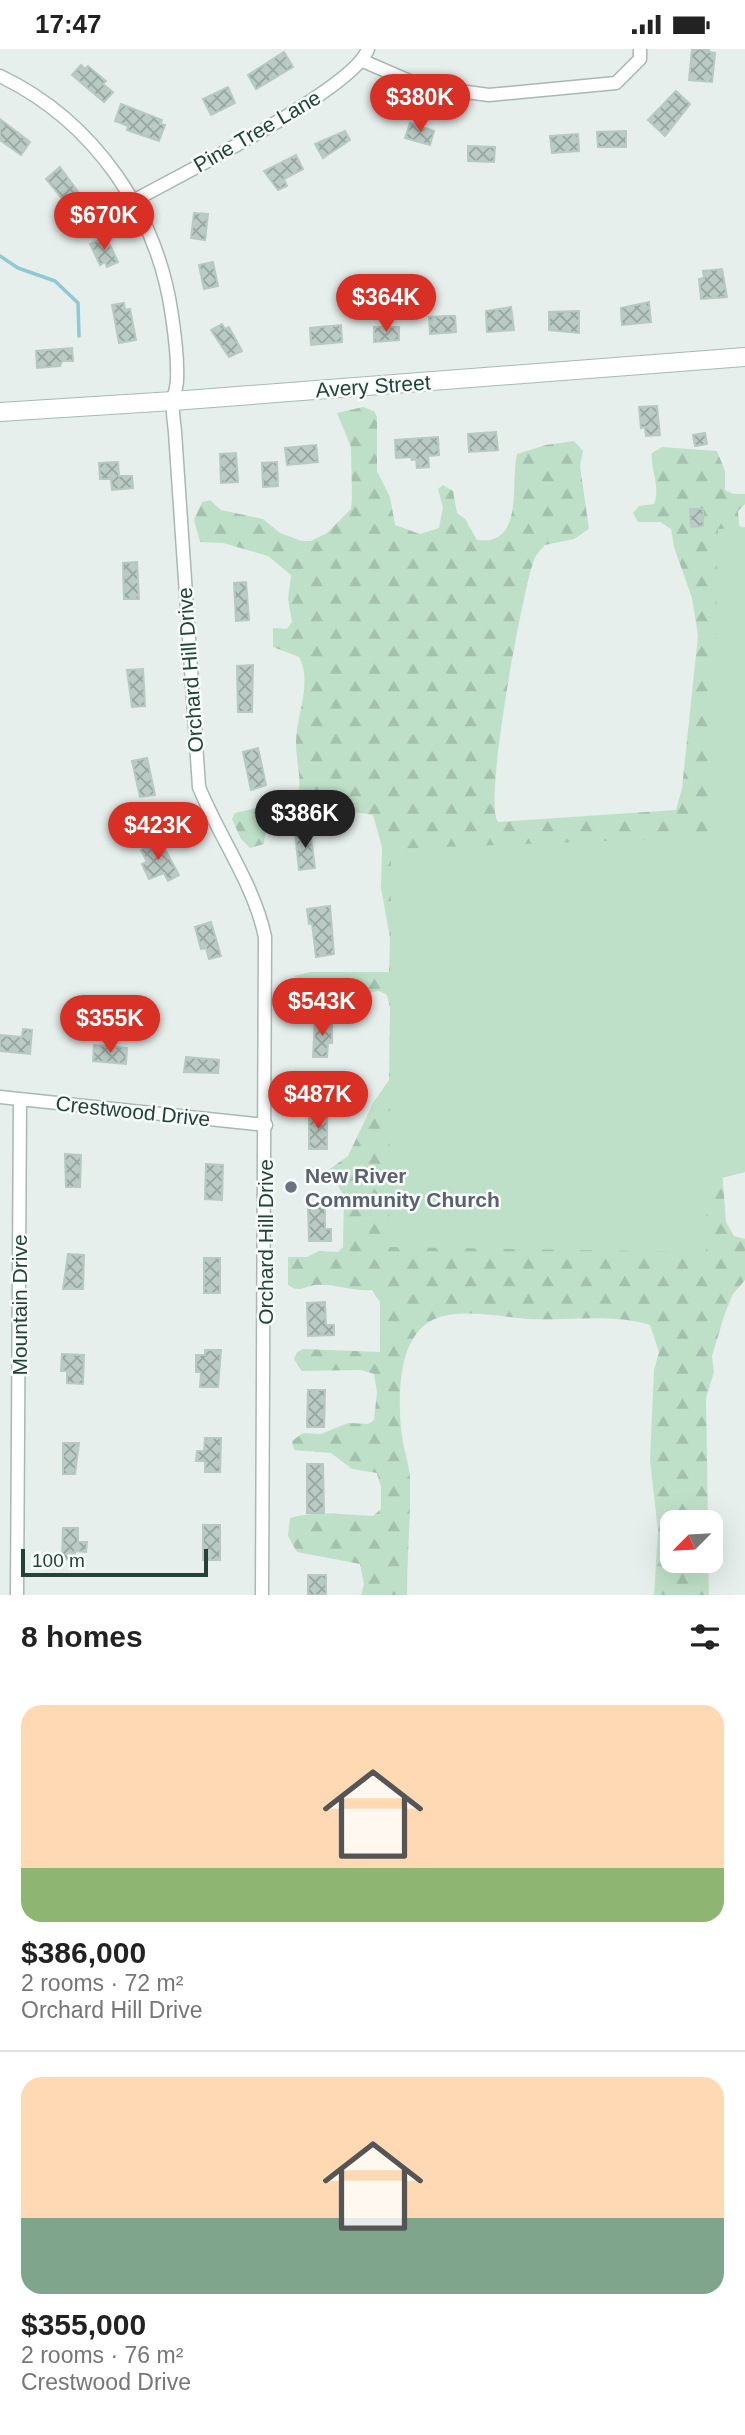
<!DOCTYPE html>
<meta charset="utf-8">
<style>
body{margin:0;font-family:Helvetica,sans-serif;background:#f2f2f2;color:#222;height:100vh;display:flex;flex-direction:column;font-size:26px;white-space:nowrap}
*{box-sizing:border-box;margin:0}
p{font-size:23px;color:#767676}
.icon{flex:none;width:38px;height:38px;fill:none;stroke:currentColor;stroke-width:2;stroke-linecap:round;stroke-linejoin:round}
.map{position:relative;height:1546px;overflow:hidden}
.drawer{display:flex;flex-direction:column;background:#fff;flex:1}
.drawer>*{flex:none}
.needle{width:46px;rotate:246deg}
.tools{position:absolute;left:660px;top:1461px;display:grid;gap:14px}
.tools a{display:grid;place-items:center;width:63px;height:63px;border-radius:14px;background:#fff;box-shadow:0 7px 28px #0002;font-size:35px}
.scale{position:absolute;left:21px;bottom:18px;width:187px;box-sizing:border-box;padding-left:7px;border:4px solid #24423a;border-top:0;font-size:19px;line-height:24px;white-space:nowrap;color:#24423a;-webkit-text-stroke:5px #f7fbf9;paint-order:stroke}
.price{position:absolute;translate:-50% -60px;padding:0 16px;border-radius:24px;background:#d93025;color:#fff;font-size:23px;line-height:46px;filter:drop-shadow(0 2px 4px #0008)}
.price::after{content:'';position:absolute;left:50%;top:42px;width:21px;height:16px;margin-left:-10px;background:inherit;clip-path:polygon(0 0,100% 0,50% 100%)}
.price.current{background:#222;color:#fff}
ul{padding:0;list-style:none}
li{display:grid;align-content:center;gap:14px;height:371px;padding:0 21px}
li+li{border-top:2px solid #e0e0e0}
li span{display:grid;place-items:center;height:217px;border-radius:21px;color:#555}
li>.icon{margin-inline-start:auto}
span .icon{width:126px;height:126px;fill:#fffc;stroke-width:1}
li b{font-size:30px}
h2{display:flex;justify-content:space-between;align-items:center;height:84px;padding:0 21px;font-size:30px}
.status{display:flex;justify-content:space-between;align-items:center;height:49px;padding:0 35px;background:#fff;direction:ltr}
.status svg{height:19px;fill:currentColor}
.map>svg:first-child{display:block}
.forest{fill:url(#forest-firs)}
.park{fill:#bfe0c8}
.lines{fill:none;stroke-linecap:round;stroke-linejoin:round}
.stream{stroke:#8ec9d4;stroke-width:3.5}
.building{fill:url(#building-cross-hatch);stroke:#b8c9c2;stroke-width:2}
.street-casing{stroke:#a8b8b2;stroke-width:15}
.secondary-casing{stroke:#a4bbb3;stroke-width:20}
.street{stroke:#fff;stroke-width:12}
.secondary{stroke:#fff;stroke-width:18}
.worship-dot{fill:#6b7280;stroke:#f7fbf9;stroke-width:2.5}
.labels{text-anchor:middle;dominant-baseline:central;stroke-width:5;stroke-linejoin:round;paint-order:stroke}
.street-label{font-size:21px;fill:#24423a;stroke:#f7fbf9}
.worship-label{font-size:21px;font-weight:bold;fill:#5b616d;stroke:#f7fbf9;text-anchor:start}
</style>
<div class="status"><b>17:47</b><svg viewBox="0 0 49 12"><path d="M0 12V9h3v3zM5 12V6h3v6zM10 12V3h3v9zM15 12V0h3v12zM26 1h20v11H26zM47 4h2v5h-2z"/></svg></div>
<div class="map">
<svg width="745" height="1546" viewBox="0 0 745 1546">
<defs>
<pattern id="forest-firs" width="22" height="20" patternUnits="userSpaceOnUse" patternTransform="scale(1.75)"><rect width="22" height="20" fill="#bfe0c8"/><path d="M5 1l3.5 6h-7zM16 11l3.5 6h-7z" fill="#a4c1ad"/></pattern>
<pattern id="building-cross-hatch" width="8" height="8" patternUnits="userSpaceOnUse" patternTransform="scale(1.75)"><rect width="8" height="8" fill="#bbcac4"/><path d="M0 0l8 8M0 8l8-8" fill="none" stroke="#98a6a0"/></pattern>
</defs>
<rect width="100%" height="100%" fill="#e6efeb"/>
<path class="forest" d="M363,358l11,4 3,6v54l13,26 5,28 25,9 19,-6 4,-21 -5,-18 5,-4 10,6 4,22 8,6 12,21c48,7 33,-58 40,-86l29,-9 28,-4 9,10 -3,15 9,63 -15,10 -29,6c-5,5 -10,11 -12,18 -11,32 -50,239 -35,259l178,-12 6,-22 16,-152 -6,-38 -18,-51 -3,-18 -11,-7h-22l-5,-9 6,-7 15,-2c7,-16 -4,-36 -2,-51l10,-6 55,4 8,20v19l8,4h12v10l-7,7 1,14 6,5 -24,627 5,65 8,14 11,3v41l-12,14 -8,19 -13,43 2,16 -8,26 2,124 -36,1v38h36l1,34h-55l4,-64 -8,-71 4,-90 5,-18 -9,-27c-37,-12 -83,-4 -122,-6 -28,-2 -74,-13 -99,3 -33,20 -31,82 -27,114 2,14 7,28 8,42 1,39 -3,78 -3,117h-46l3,-11 -4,-20 -63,-12 -9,-16 2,-18c27,-8 55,-3 83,-2l8,-7v-22l-4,-14 -25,-4 -21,-16 -37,-3 -2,-9 11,-8 18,1 27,-11 20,1 6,-4 3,-28 -3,-18 -13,-4 -59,1 -8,-12 3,-7 6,-3 77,3v-50l-8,-12c-19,2 -38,-7 -57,-5 -11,2 -16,8 -27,0v-28h19l12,-6 19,1 5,-5 1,-52 -6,-9 -18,-10 28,-20 25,-53 16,-23 1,-72 -3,-13 -8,-4 -40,5 -26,-5 -5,-8 -14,-7 17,-4h78l1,-34 -9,-50 1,-41 -9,-32c-33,-5 -106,-22 -109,29l-14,4 -9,-9 -9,-20 3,-6 46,-11 18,-10c2,-17 -3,-32 -3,-49 0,-28 17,-60 3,-86l-26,-10v-19l14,1 5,-7 -4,-23 3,-24 -23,-19 -45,-13 -23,-1 -6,-22 8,-18 8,-2 11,10 42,9 17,14 22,8h9l16,-8 24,-24 1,-10 -1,-52 -14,-34z"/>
<polygon class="park" points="745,478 745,1123 707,1133 706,1203 389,1198 391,800 711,788 718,480"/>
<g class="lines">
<polyline class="stream" points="0,207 18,219 55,232 78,254 79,287"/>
</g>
<g class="building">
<polygon points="692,0 709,0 709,3 715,4 712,33 689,31"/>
<polygon points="284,3 293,18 256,40 248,26"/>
<polygon points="81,16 85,20 88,17 106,32 103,35 113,43 104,53 72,26"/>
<polygon points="228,38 235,54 211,66 203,50"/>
<polygon points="676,42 690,55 665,87 648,71"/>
<polygon points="121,55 162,71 160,75 165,76 159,92 127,81 128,77 115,72"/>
<polygon points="0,70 30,93 21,106 0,91"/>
<polygon points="410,74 434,82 430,96 405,89"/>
<polygon points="345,82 350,91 323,109 315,95"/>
<polygon points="626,82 626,98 598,98 597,83"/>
<polygon points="578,85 579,102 552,104 550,87"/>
<polygon points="468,97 495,98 494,113 468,112"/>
<polygon points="296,106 303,120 284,130 287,137 278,141 264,122"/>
<polygon points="60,118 84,151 72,162 46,130"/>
<polygon points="194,164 208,165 205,191 191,189"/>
<polygon points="106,188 118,213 107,218 105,213 100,216 90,195"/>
<polygon points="213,213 218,237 204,240 199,216"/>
<polygon points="722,220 727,248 701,250 699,230 704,229 703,222"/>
<polygon points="649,253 651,273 622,276 621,259"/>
<polygon points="124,254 125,261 130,260 136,291 119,294 112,256"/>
<polygon points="511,258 514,281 487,283 486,262"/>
<polygon points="579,262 579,284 549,281 549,263"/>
<polygon points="447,267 455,267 456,283 430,285 429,268"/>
<polygon points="222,275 225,280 229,278 242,302 229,308 211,281"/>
<polygon points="341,276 342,293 311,296 310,279"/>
<polygon points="374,278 399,278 399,291 374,293"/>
<polygon points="72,299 73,312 62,312 60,317 37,319 36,302"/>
<polygon points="657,357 660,386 646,387 645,378 641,379 639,358"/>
<polygon points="496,383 498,401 469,403 468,385"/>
<polygon points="705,384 707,395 695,397 693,386"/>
<polygon points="438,388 439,406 428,407 429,418 417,419 416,410 412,411 411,408 396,409 395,391"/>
<polygon points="316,396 318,413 287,416 285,399"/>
<polygon points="236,404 238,433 221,434 220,405"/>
<polygon points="118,413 119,427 132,427 133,439 112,441 111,430 100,430 99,414"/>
<polygon points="277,413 278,437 263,438 262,414"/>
<polygon points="690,460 703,460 703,477 691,478"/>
<polygon points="137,513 139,550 124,550 123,514"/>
<polygon points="246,533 249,571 236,572 234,534"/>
<polygon points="253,616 252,663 238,663 237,617"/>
<polygon points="143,620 145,657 132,658 127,621"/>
<polygon points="258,699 266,736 251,741 243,703"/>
<polygon points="147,709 155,746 140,748 132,712"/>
<polygon points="310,781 315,819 299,821 295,783"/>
<polygon points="160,791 179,826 168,832 164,824 149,830 142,815 147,813 141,801"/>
<polygon points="330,857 334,905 316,908 312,874 309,875 307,860"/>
<polygon points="211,873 221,907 209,910 206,899 201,900 195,878"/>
<polygon points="315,971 332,971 332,994 328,994 327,1008 313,1008"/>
<polygon points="23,980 32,981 30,1005 0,1002 0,986 22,988"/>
<polygon points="94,996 127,999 126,1015 93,1012"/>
<polygon points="186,1008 219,1011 218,1024 184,1023"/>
<rect x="309" y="1064" width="18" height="36"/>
<polygon points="65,1105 81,1106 80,1138 66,1138"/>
<polygon points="206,1115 223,1116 222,1151 205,1150"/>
<polygon points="308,1157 325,1157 325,1180 331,1180 331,1192 309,1192"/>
<polygon points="68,1205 84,1206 83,1240 63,1240"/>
<rect x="204" y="1209" width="16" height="35"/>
<polygon points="325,1253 326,1276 334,1276 334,1286 308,1287 307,1254"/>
<polygon points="205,1301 221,1301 218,1338 200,1338 201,1323 196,1323 196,1306 205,1306"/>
<polygon points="62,1305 84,1306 83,1335 67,1334 67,1322 61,1322"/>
<polygon points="308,1341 325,1341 324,1378 307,1378"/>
<polygon points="205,1389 221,1389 220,1423 205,1423 205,1412 196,1412 197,1402 204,1402"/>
<polygon points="63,1394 79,1394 75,1425 63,1425"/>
<polygon points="307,1415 323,1415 324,1464 307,1464"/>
<rect x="203" y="1476" width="17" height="35"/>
<polygon points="63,1479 78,1479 78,1493 87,1493 86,1503 75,1502 75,1511 62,1510"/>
<rect x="308" y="1526" width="18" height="20"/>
</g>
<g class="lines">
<defs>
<g id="street">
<polyline points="363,12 421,37 489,46 616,34 640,10 640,0"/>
<path d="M0,27c94,45 158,138 172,240 3,20 6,43 5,64 0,7 -3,14 -4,21 -1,10 1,21 2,31l24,355c20,50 55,97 66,150l-3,658"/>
<path d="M135,151c45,-25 219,-111 233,-151"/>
<polyline points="0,1048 266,1076"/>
<polyline points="17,1546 20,1051"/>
</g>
<polyline id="secondary" points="0,363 173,352 745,308"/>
</defs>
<use href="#street" class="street-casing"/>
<use href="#secondary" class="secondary-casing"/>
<use href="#street" class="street"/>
<use href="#secondary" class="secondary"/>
</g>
<circle class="worship-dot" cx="291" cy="1138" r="7"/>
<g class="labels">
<g class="street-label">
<text transform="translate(257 82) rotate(-30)">Pine Tree Lane</text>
<text transform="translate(373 337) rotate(-4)">Avery Street</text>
<text transform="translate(190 621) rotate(-94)">Orchard Hill Drive</text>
<text transform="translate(133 1062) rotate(6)">Crestwood Drive</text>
<text transform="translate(265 1193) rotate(-90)">Orchard Hill Drive</text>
<text transform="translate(19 1256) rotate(-90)">Mountain Drive</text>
</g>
<g class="worship-label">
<text x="305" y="1126">New River<tspan x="305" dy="24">Community Church</tspan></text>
</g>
</g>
</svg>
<div class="tools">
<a><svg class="needle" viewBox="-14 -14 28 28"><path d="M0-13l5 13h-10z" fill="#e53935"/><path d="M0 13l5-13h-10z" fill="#767676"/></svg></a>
</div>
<div class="scale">100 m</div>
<b class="price" style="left:420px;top:85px">$380K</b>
<b class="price" style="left:104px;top:203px">$670K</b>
<b class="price" style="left:386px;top:285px">$364K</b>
<b class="price current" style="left:305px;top:801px">$386K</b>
<b class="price" style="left:158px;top:813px">$423K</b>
<b class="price" style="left:322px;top:989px">$543K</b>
<b class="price" style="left:110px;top:1006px">$355K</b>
<b class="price" style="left:318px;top:1082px">$487K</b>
</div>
<section class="drawer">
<h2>8 homes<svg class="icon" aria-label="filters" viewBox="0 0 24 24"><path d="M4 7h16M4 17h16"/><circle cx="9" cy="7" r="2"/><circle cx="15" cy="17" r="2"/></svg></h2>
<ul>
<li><span style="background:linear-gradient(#ffd9b3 75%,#8fb573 0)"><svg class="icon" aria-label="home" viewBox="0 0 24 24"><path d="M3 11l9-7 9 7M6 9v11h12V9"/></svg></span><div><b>$386,000</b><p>2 rooms · 72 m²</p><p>Orchard Hill Drive</p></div></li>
<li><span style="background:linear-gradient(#ffd9b3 65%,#7fa58c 0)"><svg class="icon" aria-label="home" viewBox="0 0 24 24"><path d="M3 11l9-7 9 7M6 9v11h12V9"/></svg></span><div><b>$355,000</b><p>2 rooms · 76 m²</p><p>Crestwood Drive</p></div></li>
</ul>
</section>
